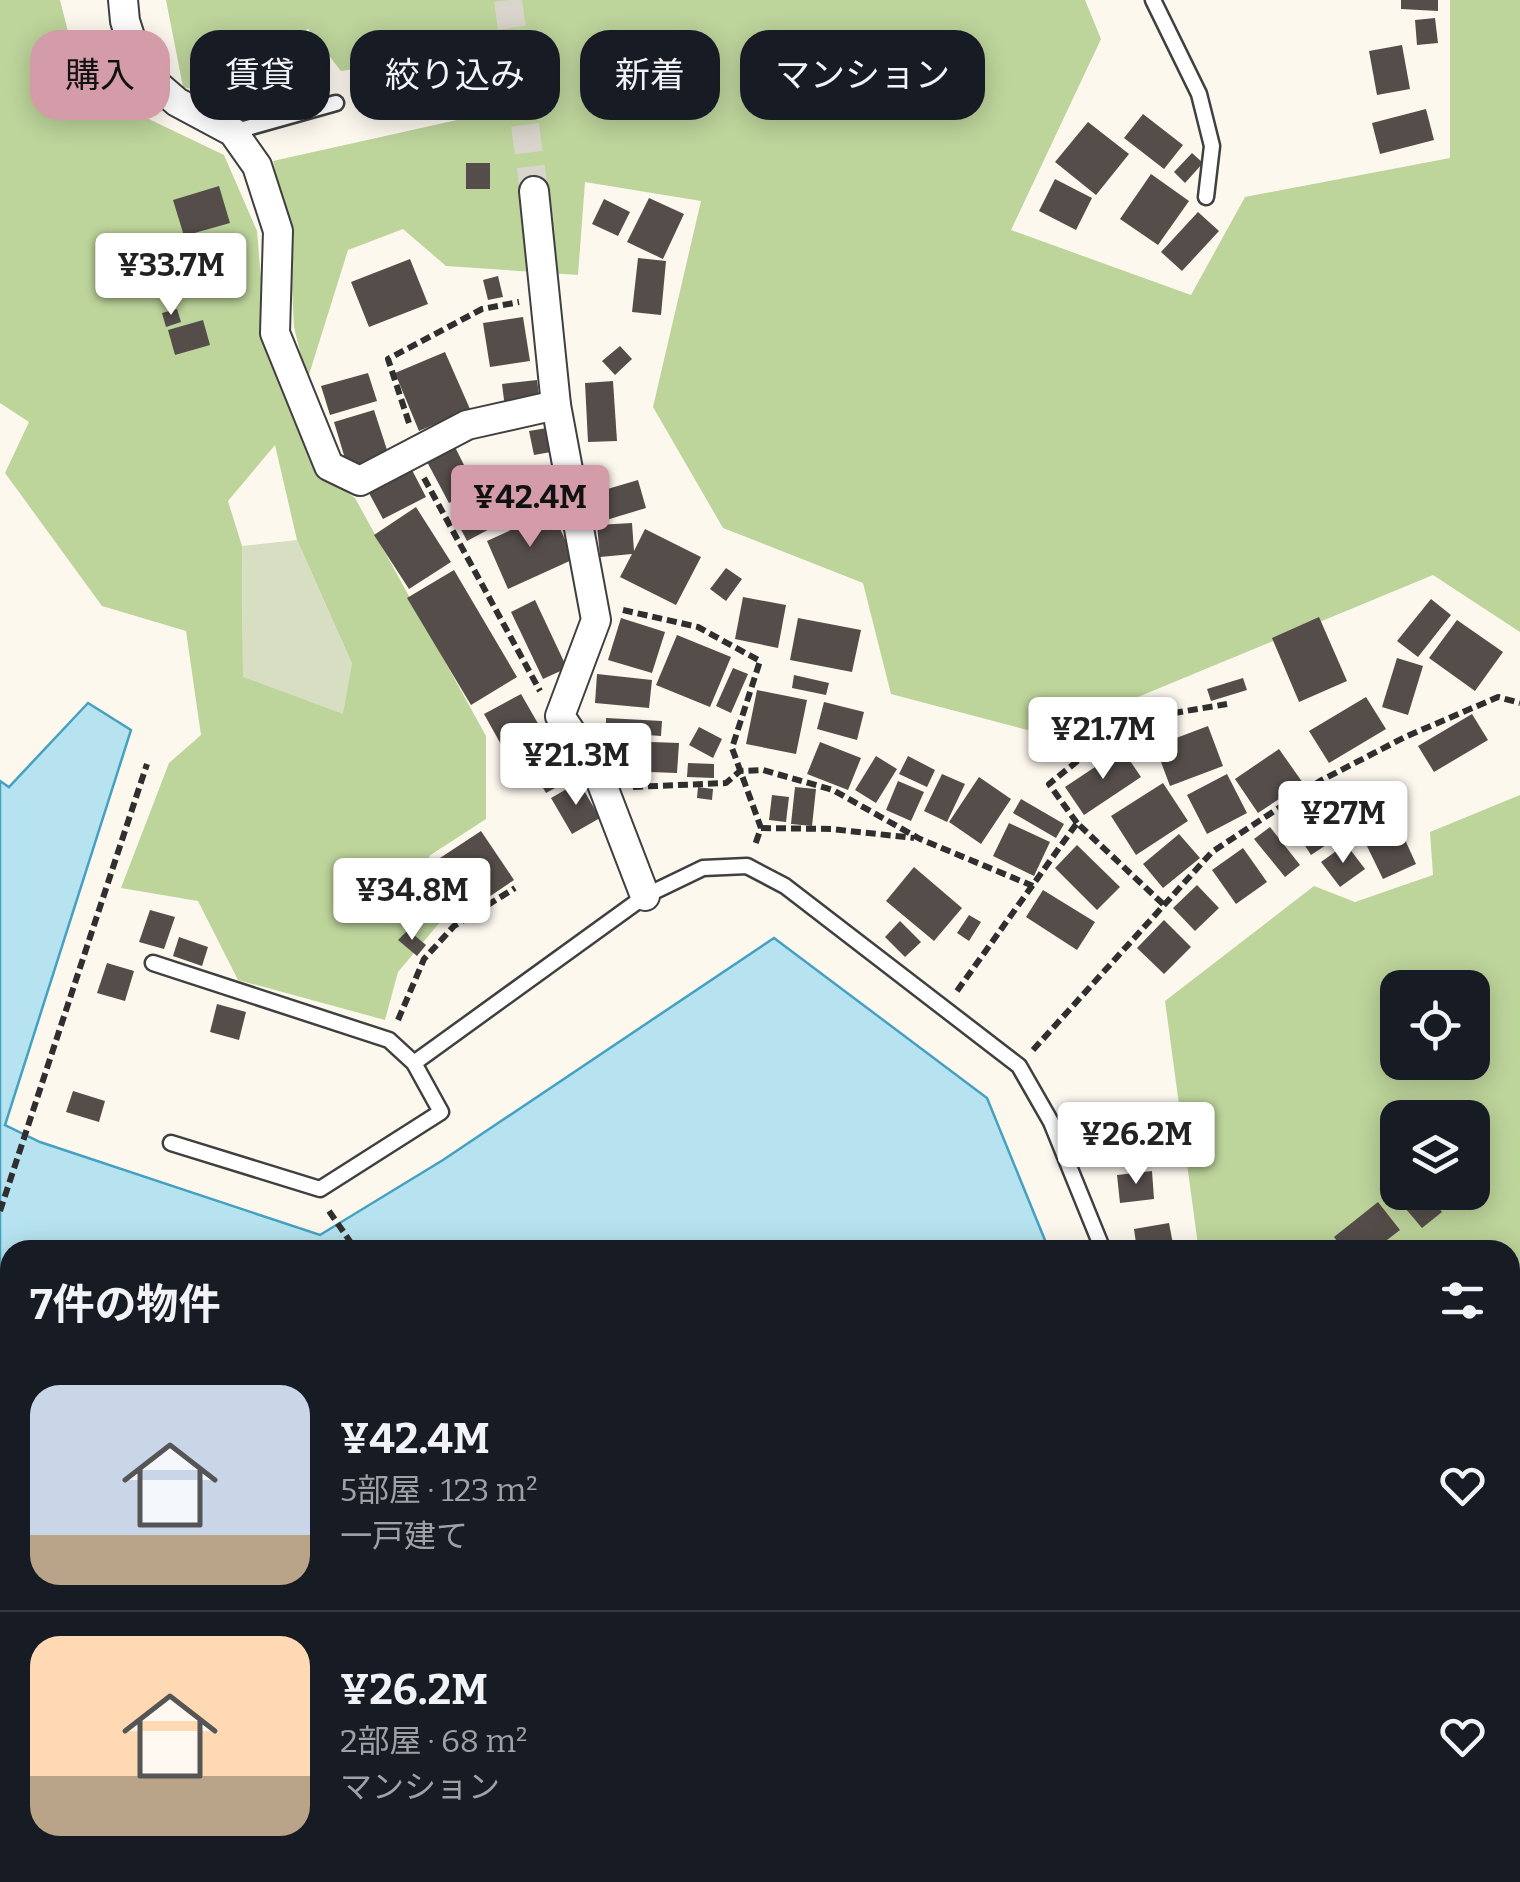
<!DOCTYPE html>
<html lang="ja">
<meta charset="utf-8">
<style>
body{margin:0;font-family:Bitter,"Noto Sans JP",serif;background:#242831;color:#f1f3f6;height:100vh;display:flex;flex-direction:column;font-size:38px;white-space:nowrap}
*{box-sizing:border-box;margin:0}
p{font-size:32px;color:#9ea1a6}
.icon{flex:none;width:55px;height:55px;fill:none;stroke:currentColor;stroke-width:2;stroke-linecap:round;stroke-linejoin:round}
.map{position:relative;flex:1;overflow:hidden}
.details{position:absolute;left:0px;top:1240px;width:1520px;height:642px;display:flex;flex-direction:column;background:#171b24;border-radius:30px 30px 0 0;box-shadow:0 5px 25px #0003}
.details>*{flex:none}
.guide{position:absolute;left:30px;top:30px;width:1000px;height:90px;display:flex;gap:20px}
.fabs{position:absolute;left:1380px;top:970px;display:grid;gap:20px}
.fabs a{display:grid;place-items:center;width:110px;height:110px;border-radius:20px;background:#171b24;box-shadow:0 5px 25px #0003;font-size:50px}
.price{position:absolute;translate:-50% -85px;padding:0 22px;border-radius:10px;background:#fff;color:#222;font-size:32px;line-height:65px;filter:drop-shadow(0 2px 5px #0008)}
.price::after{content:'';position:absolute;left:50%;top:60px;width:30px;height:22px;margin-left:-15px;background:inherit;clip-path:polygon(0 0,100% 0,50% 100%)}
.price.active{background:#d49ca8;color:#111}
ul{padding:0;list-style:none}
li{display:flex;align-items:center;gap:30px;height:250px;padding:0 30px}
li+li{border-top:2px solid #363941}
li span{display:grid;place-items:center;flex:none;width:280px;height:200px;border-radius:30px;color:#555}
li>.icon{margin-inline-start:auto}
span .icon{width:120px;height:120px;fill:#fffc;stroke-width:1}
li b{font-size:42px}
h2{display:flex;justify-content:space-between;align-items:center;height:120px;padding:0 30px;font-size:42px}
.chip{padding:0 35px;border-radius:30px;background:#171b24;box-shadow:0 5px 25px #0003;font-size:35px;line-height:90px}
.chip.active{background:#d49ca8;color:#111}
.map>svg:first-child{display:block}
.forest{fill:#bdd49b;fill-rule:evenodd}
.cemetery{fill:#d8dec1}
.water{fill:#b7e3f0;stroke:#45a1c1;stroke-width:2.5}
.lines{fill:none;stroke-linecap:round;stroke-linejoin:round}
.ferry{stroke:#217193;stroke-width:2.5;stroke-dasharray:12 10;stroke-linecap:butt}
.building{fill:#544d4a}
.minor-tunnel{stroke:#d9d5cc;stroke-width:28;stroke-dasharray:28 14;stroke-linecap:butt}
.service-casing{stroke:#404040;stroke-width:19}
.minor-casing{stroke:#404040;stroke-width:32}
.path{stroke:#2f2f2f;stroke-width:6;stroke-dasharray:10 5;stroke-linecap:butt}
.service{stroke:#fff;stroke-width:14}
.minor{stroke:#fff;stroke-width:28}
</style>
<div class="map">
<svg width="1520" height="1882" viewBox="0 0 1520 1882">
<rect width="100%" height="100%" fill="#fdf8ee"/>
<g class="forest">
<path d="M0,0h60l22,87 142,68 33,76 10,119 31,81 22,42 35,25 131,238v83l-57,37 22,53 -53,63 -13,48 -147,-40 -40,-79 -77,-13 48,-125 32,-28 -15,-104 -84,-25 -97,-133 24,-51 -29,-19zM275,445l22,95 55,124 -109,13 -1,-131 -14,-45z"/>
<polygon points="166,0 1085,0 1101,39 1011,230 1191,295 1245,197 1450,158 1450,0 1520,0 1520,632 1433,575 1046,735 891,694 863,583 723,528 653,407 701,201 585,182 578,275 446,266 403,229 348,250 307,381 294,327 289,227 273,161 466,118 440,56 341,71 308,29 219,61 237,100 183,87"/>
<path d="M1520,795v837l-10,-11v-371h-318l6,-5 -33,-244 149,-115 41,16 78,-27 -3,-43zM1398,988h74v74h-74zM1398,1118h74v74h-74z"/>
</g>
<polygon class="cemetery" points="297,540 352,664 343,714 243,677 242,546"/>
<polygon class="water" points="88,703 131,730 5,1125 40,1142 320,1235 443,1160 774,938 987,1098 1049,1250 10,1250 10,1872 1189,1872 1195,1882 0,1882 0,781 9,787"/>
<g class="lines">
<polyline class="ferry" points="643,1882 644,1872"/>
</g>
<g class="building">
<polygon points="1401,0 1438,0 1438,11 1401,9"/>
<polygon points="1435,18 1438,43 1417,45 1415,20"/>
<polygon points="304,37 320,75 259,103 242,65"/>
<polygon points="1402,45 1410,89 1377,95 1369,51"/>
<polygon points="387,74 417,74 417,105 388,106"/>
<rect x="361" y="81" width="16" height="14"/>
<polygon points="1426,109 1434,140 1380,154 1372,123"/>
<polygon points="1143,114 1183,145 1164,169 1124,138"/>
<polygon points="1088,122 1129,154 1096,195 1055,162"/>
<polygon points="1192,153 1203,163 1185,183 1174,172"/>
<rect x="466" y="163" width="24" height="26"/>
<polygon points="1151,174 1189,201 1158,245 1120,219"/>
<polygon points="1055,179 1092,198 1076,230 1039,211"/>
<polygon points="219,186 230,223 184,236 173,200"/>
<polygon points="649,198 684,214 663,259 627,242"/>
<polygon points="604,199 630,212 618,236 592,224"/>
<polygon points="1198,212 1219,231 1182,271 1161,252"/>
<polygon points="638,258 666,261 661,315 632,312"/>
<polygon points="410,259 428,304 369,327 351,282"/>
<polygon points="498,276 503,297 488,300 483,280"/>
<polygon points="177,309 181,322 166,327 162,313"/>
<polygon points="523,317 530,361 490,367 483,323"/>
<polygon points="203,320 210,345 175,355 168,330"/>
<polygon points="620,346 632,359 615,375 602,361"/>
<polygon points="445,352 470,409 419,431 395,373"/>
<polygon points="368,373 377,401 330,415 321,386"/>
<polygon points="537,380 540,404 505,408 502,384"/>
<polygon points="613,381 617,441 588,442 585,383"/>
<polygon points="374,410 390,459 349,472 334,422"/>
<polygon points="547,428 551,452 534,455 529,431"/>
<polygon points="454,445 476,489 449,503 426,460"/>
<polygon points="412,470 426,497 383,519 369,493"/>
<polygon points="638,480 646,508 603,521 594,493"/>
<polygon points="481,496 497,525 467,541 452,512"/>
<polygon points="416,507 451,562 409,589 374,535"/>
<polygon points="552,511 574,559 508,589 487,541"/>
<polygon points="632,523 634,551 645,529 701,557 676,605 620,577 632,554 600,557 597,525"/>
<polygon points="726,568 742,579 726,601 710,589"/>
<polygon points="454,570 517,677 471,705 407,598"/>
<polygon points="743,597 786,605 778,648 735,639"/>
<polygon points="1431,599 1451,615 1418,657 1397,641"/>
<polygon points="535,600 567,668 543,679 511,612"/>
<polygon points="1319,617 1347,681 1299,702 1272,638"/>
<polygon points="621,618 665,632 652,673 608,660"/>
<polygon points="798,618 861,630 852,672 790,660"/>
<polygon points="1457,620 1503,652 1475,691 1429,658"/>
<polygon points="677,635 731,657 710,707 656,685"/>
<polygon points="1397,658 1423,666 1408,715 1382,707"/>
<polygon points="733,668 748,674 731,713 716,706"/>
<polygon points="597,674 652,680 649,708 595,703"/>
<polygon points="794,675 829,683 826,695 792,688"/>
<polygon points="1243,678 1247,690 1211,701 1207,689"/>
<polygon points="757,690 807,700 796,754 746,744"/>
<polygon points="521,694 540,727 503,748 484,714"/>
<polygon points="1366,697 1386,729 1329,763 1309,731"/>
<polygon points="824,702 864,712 857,740 817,729"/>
<polygon points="1472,714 1488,740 1434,772 1418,746"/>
<polygon points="606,718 662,721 661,736 606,732"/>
<polygon points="1208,726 1223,766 1170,786 1155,746"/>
<polygon points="699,727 722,739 713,758 689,745"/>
<polygon points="553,734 577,776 546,793 522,752"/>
<polygon points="625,741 679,743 677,773 623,771"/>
<polygon points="820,742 861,758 848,790 807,774"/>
<polygon points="1122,749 1141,777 1084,815 1065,787"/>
<polygon points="1279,749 1303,783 1258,813 1235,779"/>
<polygon points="876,756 897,769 876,803 855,790"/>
<polygon points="908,756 935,770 927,787 899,774"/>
<polygon points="688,763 714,764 714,778 687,777"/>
<polygon points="942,774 965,784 947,822 924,811"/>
<polygon points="1227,774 1247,813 1207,834 1187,795"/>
<polygon points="979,777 1011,799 981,844 949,822"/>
<polygon points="898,781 924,792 911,821 886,810"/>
<polygon points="579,782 600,818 572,834 551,798"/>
<polygon points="1163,783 1188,821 1136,855 1111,816"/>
<polygon points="698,787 713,789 712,800 697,798"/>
<polygon points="795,787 816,789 812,826 791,824"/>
<polygon points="772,795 789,797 786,822 769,820"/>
<polygon points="1021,799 1064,824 1056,838 1013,813"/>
<polygon points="1328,804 1346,832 1311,855 1293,827"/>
<polygon points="1397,822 1416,864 1383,879 1363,838"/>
<polygon points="1009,823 1050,842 1034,876 993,856"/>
<polygon points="1270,827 1300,865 1285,877 1254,839"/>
<polygon points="481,831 514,880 474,907 440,858"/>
<polygon points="1179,834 1200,858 1163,888 1143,864"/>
<polygon points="1346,844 1365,869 1340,887 1321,862"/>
<polygon points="1077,845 1120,887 1097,910 1055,868"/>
<polygon points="1243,848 1267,882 1236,904 1212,870"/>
<polygon points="914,867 962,908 934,941 886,901"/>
<polygon points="1197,885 1219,908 1195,931 1173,908"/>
<polygon points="1043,890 1095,922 1077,950 1026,917"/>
<polygon points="150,910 175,917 164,949 139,942"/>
<polygon points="969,915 981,922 969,941 957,933"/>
<polygon points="1164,920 1191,947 1164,974 1137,948"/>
<polygon points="900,921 921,942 905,957 885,937"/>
<polygon points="408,930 426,945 417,956 398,940"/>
<polygon points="179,937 208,947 202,966 173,956"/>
<polygon points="107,963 134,971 125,1001 97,993"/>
<polygon points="217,1004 246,1012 239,1040 210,1032"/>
<polygon points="73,1091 105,1101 99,1122 66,1112"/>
<polygon points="1156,1104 1172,1105 1170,1126 1154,1125"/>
<polygon points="1152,1171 1154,1199 1120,1203 1117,1175"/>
<polygon points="1411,1192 1426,1192 1442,1212 1422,1228 1400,1202"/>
<polygon points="1378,1202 1400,1230 1374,1250 1344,1250 1334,1237"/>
<polygon points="1169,1223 1174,1249 1137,1250 1134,1229"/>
</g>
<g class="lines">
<polyline class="minor-tunnel" points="508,0 534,191"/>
<defs>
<g id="service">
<polyline points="1153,0 1199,94 1212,146 1206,197"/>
<polyline points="233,132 336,103"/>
<polyline points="153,963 389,1040 414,1063 441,1112 320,1189 171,1143"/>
<polyline points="414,1063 645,896 703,868 747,866 785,886 1019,1066 1051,1122 1103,1250"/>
<polyline points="1510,1637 1520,1645"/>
<polyline points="1496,1872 1502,1882"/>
</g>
<g id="minor">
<polyline points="123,0 125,21 141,71 177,102 233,132 257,166 278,231 275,333 329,466 360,481 467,425 556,405"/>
<polyline points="534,191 556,405 596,620 560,716 597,771 645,896"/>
</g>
</defs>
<use href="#service" class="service-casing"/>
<use href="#minor" class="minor-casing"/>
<g class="path">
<polyline points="409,423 388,359 482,309 519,302"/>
<polyline points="424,478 540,691"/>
<polyline points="623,610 698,627 760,661 732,748 761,828 755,845"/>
<polyline points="633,787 726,783 740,771 763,770 833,790 920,839 1033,886"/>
<polyline points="1077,823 1049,784 1127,721 1227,704"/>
<polyline points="761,828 831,829 914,838"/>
<polyline points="957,991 1077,823 1164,905"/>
<polyline points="398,1020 424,959 454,926 515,888"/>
<polyline points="1033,1050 1212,852 1320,781 1405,737 1498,697 1520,703"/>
<polyline points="0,1211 147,764"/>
<polyline points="329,1211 356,1250"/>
<polyline points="1510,1384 1520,1384"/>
<polyline points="0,1712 10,1720"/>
<polyline points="202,1872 214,1882"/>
</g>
<use href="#service" class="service"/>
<use href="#minor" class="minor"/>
</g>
</svg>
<div class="fabs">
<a><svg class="icon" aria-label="locate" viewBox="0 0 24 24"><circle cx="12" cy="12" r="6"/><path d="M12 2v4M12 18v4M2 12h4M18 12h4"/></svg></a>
<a><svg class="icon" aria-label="layers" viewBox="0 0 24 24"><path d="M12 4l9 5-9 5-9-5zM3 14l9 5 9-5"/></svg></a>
</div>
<b class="price" style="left:171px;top:318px">¥33.7M</b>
<b class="price active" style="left:530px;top:550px">¥42.4M</b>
<b class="price" style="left:1103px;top:782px">¥21.7M</b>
<b class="price" style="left:576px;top:808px">¥21.3M</b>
<b class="price" style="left:1343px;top:866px">¥27M</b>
<b class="price" style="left:412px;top:943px">¥34.8M</b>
<b class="price" style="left:1136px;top:1187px">¥26.2M</b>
<div class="guide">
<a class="chip active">購入</a>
<a class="chip">賃貸</a>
<a class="chip">絞り込み</a>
<a class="chip">新着</a>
<a class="chip">マンション</a>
</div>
<section class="details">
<h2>7件の物件<svg class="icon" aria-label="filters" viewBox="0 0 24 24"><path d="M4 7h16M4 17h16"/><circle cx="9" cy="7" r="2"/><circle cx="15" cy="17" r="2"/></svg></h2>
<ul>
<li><span style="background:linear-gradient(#c9d6e8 75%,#b9a48a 0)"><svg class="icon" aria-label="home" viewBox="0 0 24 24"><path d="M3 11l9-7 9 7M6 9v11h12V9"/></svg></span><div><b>¥42.4M</b><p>5部屋 · 123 m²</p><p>一戸建て</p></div><svg class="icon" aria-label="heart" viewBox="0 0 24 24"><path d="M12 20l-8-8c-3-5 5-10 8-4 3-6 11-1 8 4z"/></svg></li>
<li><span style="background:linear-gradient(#ffd9b3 70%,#b9a48a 0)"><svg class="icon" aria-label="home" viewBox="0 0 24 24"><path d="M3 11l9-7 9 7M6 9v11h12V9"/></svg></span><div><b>¥26.2M</b><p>2部屋 · 68 m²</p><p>マンション</p></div><svg class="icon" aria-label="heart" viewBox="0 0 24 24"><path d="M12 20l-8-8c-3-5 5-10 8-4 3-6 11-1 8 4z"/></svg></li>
</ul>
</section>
</div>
